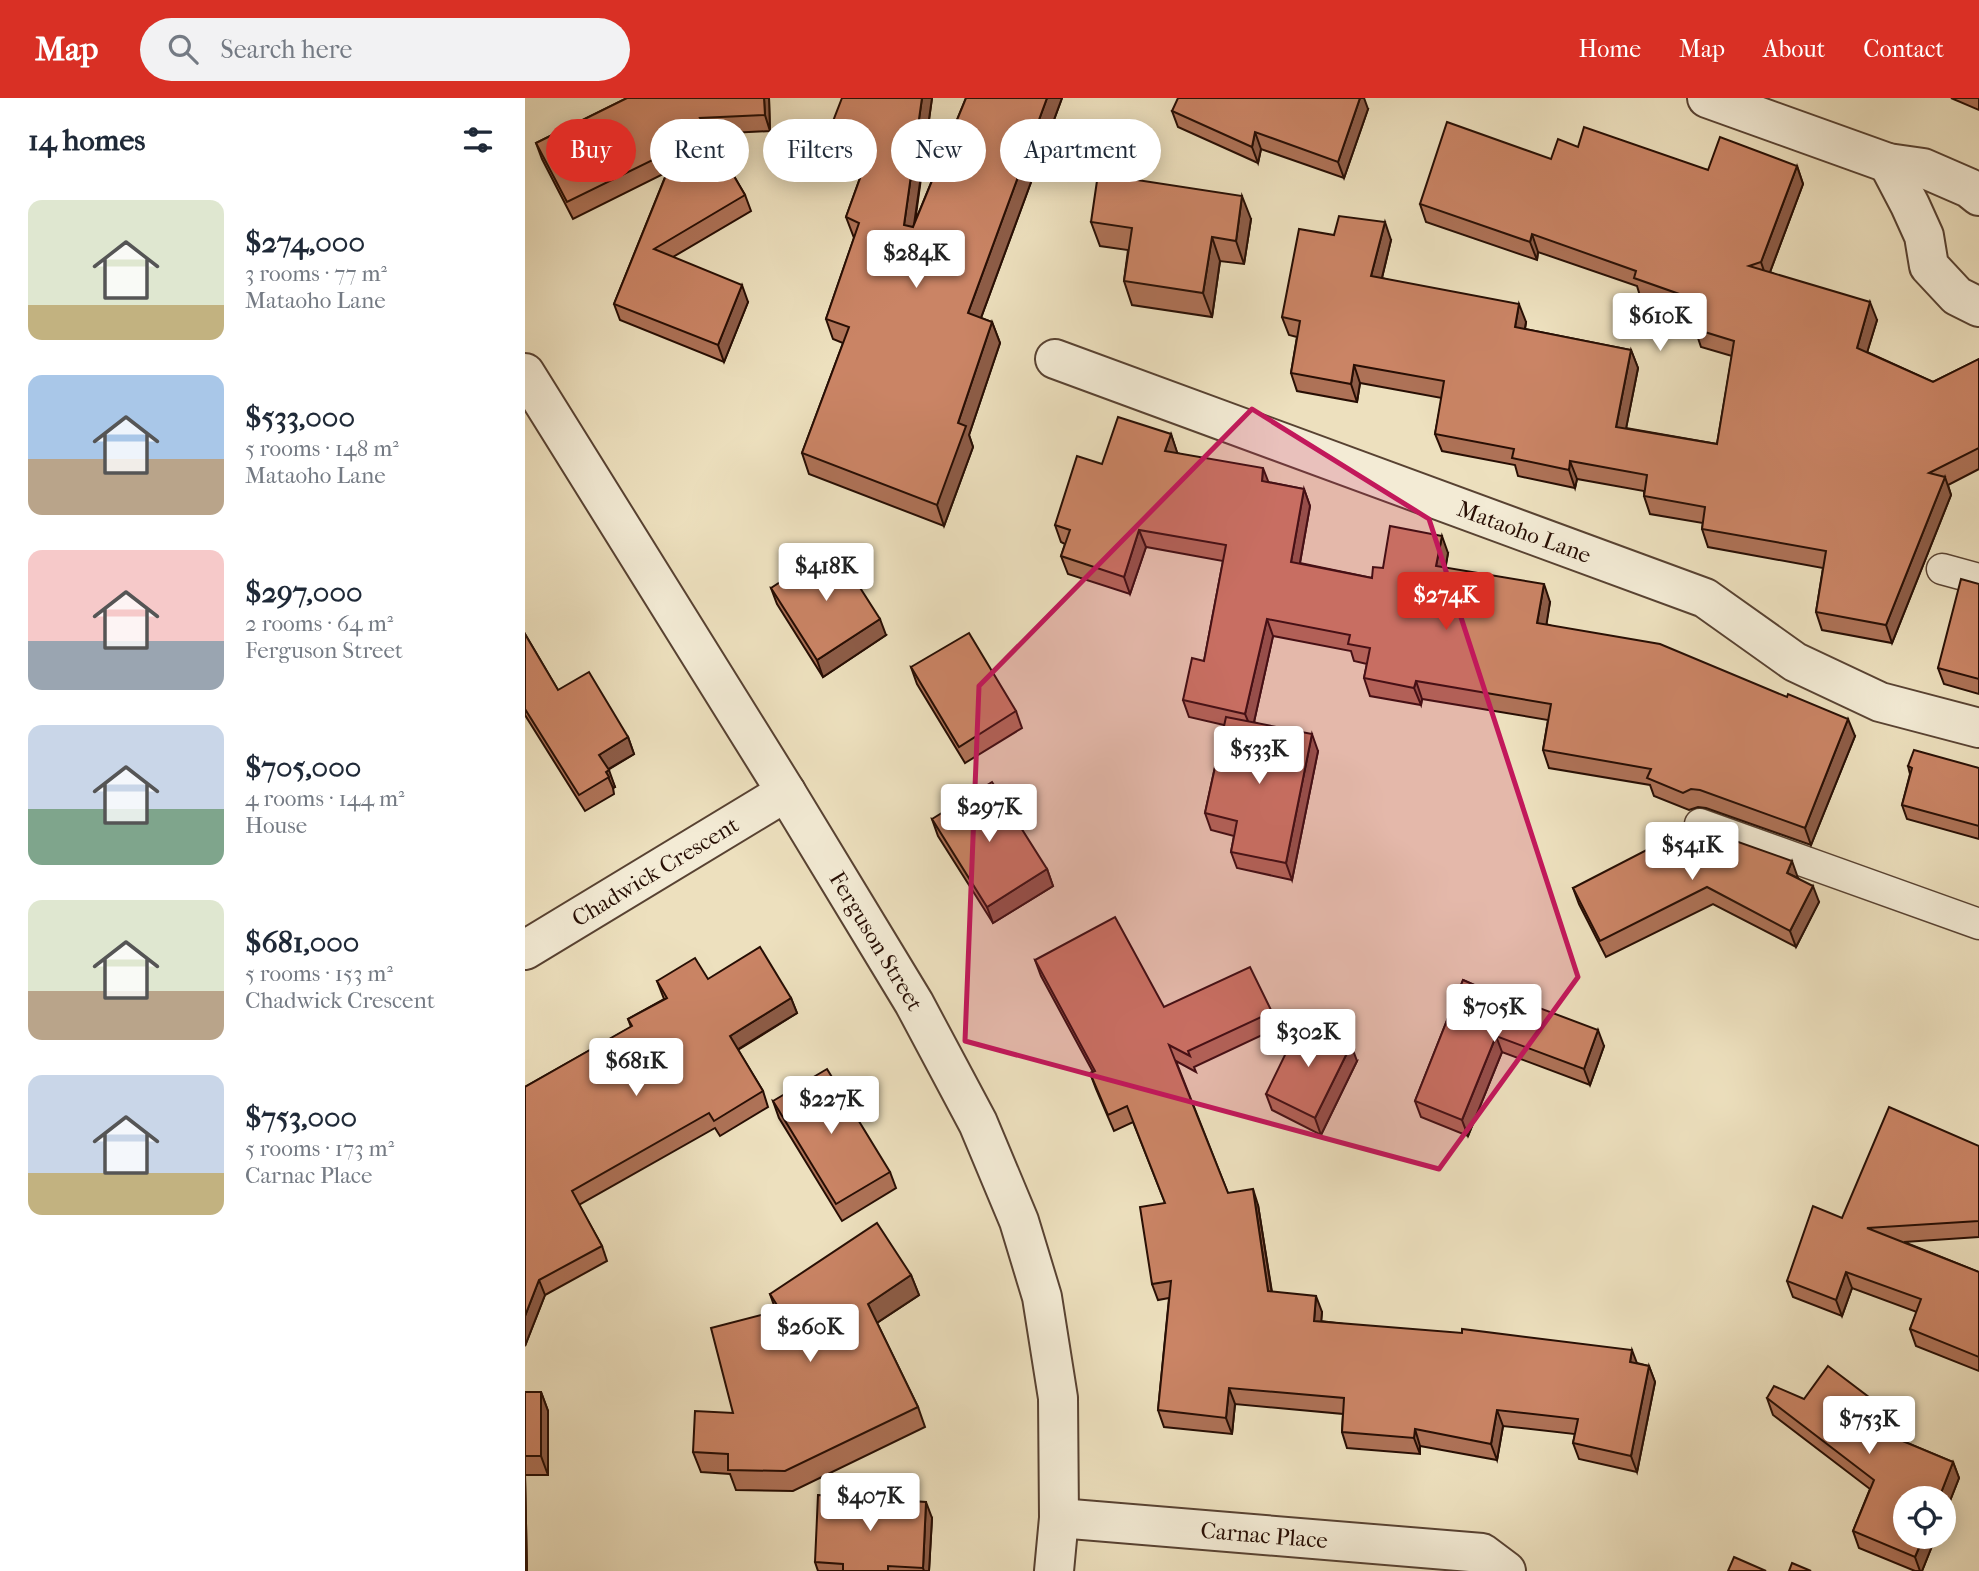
<!DOCTYPE html>
<meta charset="utf-8">
<style>
body{margin:0;font-family:"IM FELL French Canon",serif;background:#f2f2f3;color:#1f2937;height:100vh;display:flex;flex-direction:column;font-size:26px;white-space:nowrap}
*{box-sizing:border-box;margin:0}
p{font-size:23px;color:#747a83}
.icon{flex:none;width:38px;height:38px;fill:none;stroke:currentColor;stroke-width:2;stroke-linecap:round;stroke-linejoin:round}
.map{position:relative;flex:1;overflow:hidden}
.drawer{display:flex;flex-direction:column;background:#fff;width:525px}
.drawer>*{flex:none}
.hud{position:absolute;left:21px;top:21px;width:665px;height:63px;display:flex;gap:14px}
.buttons{position:absolute;left:1368px;top:1388px;display:grid;gap:14px}
.buttons a{display:grid;place-items:center;width:63px;height:63px;border-radius:50%;background:#fff;box-shadow:0 4px 18px #0003;font-size:35px}
.price{position:absolute;translate:-50% -60px;padding:0 16px;border-radius:7px;background:#fff;color:#222;font-size:23px;line-height:46px;filter:drop-shadow(0 2px 4px #0008)}
.price::after{content:'';position:absolute;left:50%;top:42px;width:21px;height:16px;margin-left:-10px;background:inherit;clip-path:polygon(0 0,100% 0,50% 100%)}
.price.selected{background:#d93025;color:#fff}
ul{padding:0;list-style:none}
li{display:flex;align-items:center;gap:21px;height:175px;padding:0 28px}
li span{display:grid;place-items:center;flex:none;width:196px;height:140px;border-radius:14px;color:#555}
li>.icon{margin-inline-start:auto}
span .icon{width:84px;height:84px;fill:#fffc;stroke-width:1}
li b{font-size:30px}
h2{display:flex;justify-content:space-between;align-items:center;height:84px;padding:0 28px;font-size:30px}
.tag{padding:0 24px;border-radius:32px;background:#fff;box-shadow:0 4px 18px #0003;font-size:24px;line-height:63px}
.tag.selected{background:#d93025;color:#fff}
header{display:flex;align-items:center;gap:42px;box-sizing:border-box;height:98px;padding:0 35px;background:#d93025;color:#fff}
header strong{font-size:33px}
nav{display:flex;gap:38px;margin-inline-start:auto;font-size:24px}
.search{width:490px;height:63px;background:#f2f2f3;display:flex;align-items:center;gap:18px;box-sizing:border-box;padding:0 24px;border-radius:38px;color:#747a83;font-size:26px}
main{display:flex;flex:1;min-height:0}
.map>svg:first-child{display:block}
.lines{fill:none;stroke-linecap:round;stroke-linejoin:round}
.service-casing{stroke:#584232;stroke-width:33}
.minor-casing{stroke:#584232;stroke-width:42}
.service{stroke:#f3ebd5;stroke-width:30}
.minor{stroke:#f3ebd5;stroke-width:38}
.wall{fill:#ae7257;stroke:#270e04;stroke-width:2}
.shaded-wall{fill:#8d5c47;stroke:#270e04;stroke-width:2}
.building{fill:#ca8465;stroke:#270e04;stroke-width:2}
.marked{fill:#c2185b;fill-opacity:0.2;stroke:#c2185b;stroke-width:5;stroke-linejoin:round}
.labels{text-anchor:middle;dominant-baseline:central;stroke-width:5;stroke-linejoin:round;paint-order:stroke}
.street-label{font-size:23px;fill:#270e04;stroke:#f3ebd5}
</style>
<header>
<strong>Map</strong>
<div class="search"><svg class="icon" aria-label="search" viewBox="0 0 24 24"><circle cx="10" cy="10" r="6"/><path d="M15 15l6 6"/></svg>Search here</div>
<nav><a>Home</a><a>Map</a><a>About</a><a>Contact</a></nav>
</header>
<main>
<section class="drawer">
<h2>14 homes<svg class="icon" aria-label="filters" viewBox="0 0 24 24"><path d="M4 7h16M4 17h16"/><circle cx="9" cy="7" r="2"/><circle cx="15" cy="17" r="2"/></svg></h2>
<ul>
<li><span style="background:linear-gradient(#dfe7d0 75%,#c2b280 0)"><svg class="icon" aria-label="home" viewBox="0 0 24 24"><path d="M3 11l9-7 9 7M6 9v11h12V9"/></svg></span><div><b>$274,000</b><p>3 rooms · 77 m²</p><p>Mataoho Lane</p></div></li>
<li><span style="background:linear-gradient(#a9c7e8 60%,#b9a48a 0)"><svg class="icon" aria-label="home" viewBox="0 0 24 24"><path d="M3 11l9-7 9 7M6 9v11h12V9"/></svg></span><div><b>$533,000</b><p>5 rooms · 148 m²</p><p>Mataoho Lane</p></div></li>
<li><span style="background:linear-gradient(#f6c9c9 65%,#9aa5b1 0)"><svg class="icon" aria-label="home" viewBox="0 0 24 24"><path d="M3 11l9-7 9 7M6 9v11h12V9"/></svg></span><div><b>$297,000</b><p>2 rooms · 64 m²</p><p>Ferguson Street</p></div></li>
<li><span style="background:linear-gradient(#c9d6e8 60%,#7fa58c 0)"><svg class="icon" aria-label="home" viewBox="0 0 24 24"><path d="M3 11l9-7 9 7M6 9v11h12V9"/></svg></span><div><b>$705,000</b><p>4 rooms · 144 m²</p><p>House</p></div></li>
<li><span style="background:linear-gradient(#dfe7d0 65%,#b9a48a 0)"><svg class="icon" aria-label="home" viewBox="0 0 24 24"><path d="M3 11l9-7 9 7M6 9v11h12V9"/></svg></span><div><b>$681,000</b><p>5 rooms · 153 m²</p><p>Chadwick Crescent</p></div></li>
<li><span style="background:linear-gradient(#c9d6e8 70%,#c2b280 0)"><svg class="icon" aria-label="home" viewBox="0 0 24 24"><path d="M3 11l9-7 9 7M6 9v11h12V9"/></svg></span><div><b>$753,000</b><p>5 rooms · 173 m²</p><p>Carnac Place</p></div></li>
</ul>
</section>
<div class="map">
<svg width="1454" height="1473" viewBox="0 0 1454 1473">
<rect width="100%" height="100%" fill="#ede0be"/>
<filter id="stains"><feTurbulence type="fractalNoise" baseFrequency=".00286" numOctaves="4"/><feColorMatrix values="0 0 0 0 .2 0 0 0 0 .09 0 0 0 0 .02 0 0 0 .5 -.17"/></filter>
<radialGradient id="worn" r=".72"><stop offset=".6" stop-color="#630" stop-opacity="0"/><stop offset="1" stop-color="#630" stop-opacity=".3"/></radialGradient>
<g class="lines">
<defs>
<g id="service">
<polyline points="1417,471 1454,481"/>
<polyline points="1175,726 1454,826"/>
</g>
<g id="minor">
<polyline points="1182,0 1363,65 1398,70 1444,90 1454,98"/>
<polyline points="1363,65 1385,107 1399,138 1404,168 1432,198 1454,209"/>
<path id="s1" d="M530,261l650,239 90,64 85,40 99,26"/>
<path id="s2" d="M0,275l261,419 128,211 64,120 41,98 23,76 16,101 1,120 -5,53"/>
<path id="s3" d="M0,852l261,-158"/>
<path id="s4" d="M534,1420l423,35 24,18"/>
</g>
</defs>
<use href="#service" class="service-casing"/>
<use href="#minor" class="minor-casing"/>
<use href="#service" class="service"/>
<use href="#minor" class="minor"/>
</g>
<g class="wall">
<polygon points="102,0 244,0 245,33 184,36 220,97 226,113 148,159 223,204 199,264 95,222 89,206 142,74 48,121 17,61 11,45"/>
<polygon points="407,0 390,124 441,0 537,0 456,220 467,224 475,245 444,337 448,349 419,428 284,376 277,355 318,245 308,241 301,221 329,140 321,119 341,63 313,52 305,31"/>
<polygon points="1426,0 1454,0 1454,12"/>
<polygon points="843,11 819,80 736,51 733,65 653,29 647,13"/>
<polygon points="1053,49 1183,72 1272,68 1278,86 1245,174 1352,222 1342,254 1408,284 1454,261 1454,371 1423,387 1426,397 1367,545 1297,532 1291,514 1298,470 1183,449 1177,431 1178,425 1125,416 1119,398 1119,393 1052,381 1050,390 993,378 990,367 917,353 910,336 917,300 835,285 832,304 772,293 766,275 772,239 764,237 757,219 809,137 866,142 857,180 1001,224 1000,231 1106,252 1113,270 1101,330 1192,346 1207,258 1176,249 1170,231 1173,218 1115,198 1112,188 1013,154 1012,162 901,124 895,106 1026,61"/>
<polygon points="726,121 719,166 695,163 687,219 607,207 599,183 603,152 575,148 566,124"/>
<polygon points="646,336 652,355 743,384 779,391 785,408 775,465 847,480 858,470 923,455 920,470 1025,504 1021,526 1330,638 1286,747 1181,710 1173,709 1164,712 1129,698 1125,687 1024,670 1018,652 1023,622 897,601 896,607 845,598 839,580 842,566 829,563 826,553 748,538 729,624 793,653 767,782 712,770 706,754 709,738 686,732 680,715 699,627 664,619 658,602 679,563 698,463 621,449 605,496 543,476 536,458 540,446 536,444 530,427 577,366"/>
<polygon points="1454,486 1454,596 1419,586 1413,570"/>
<polygon points="246,490 361,537 298,579 252,506"/>
<polygon points="0,536 33,592 103,639 109,656 83,672 90,689 88,690 89,696 60,713 0,617"/>
<polygon points="386,569 491,613 497,630 440,665 392,586"/>
<polygon points="1383,668 1454,670 1454,741 1382,721 1377,707 1385,676"/>
<polygon points="407,721 522,771 528,788 468,825 413,738"/>
<polygon points="1273,780 1294,804 1271,849 1188,806 1081,859 1054,806 1048,790"/>
<polygon points="510,862 639,909 747,914 752,930 669,969 671,974 651,963 703,1095 733,1107 747,1194 797,1214 796,1223 1112,1265 1124,1268 1130,1284 1112,1374 1054,1361 1048,1345 1050,1336 978,1328 972,1362 895,1348 895,1356 822,1350 817,1334 818,1316 710,1306 707,1336 639,1329 633,1312 644,1200 633,1202 627,1186 640,1105 608,1024 589,1033 571,991 565,975 568,974 516,878"/>
<polygon points="183,881 266,900 272,915 213,952 238,993 243,1009 195,1038 190,1030 54,1107 77,1148 82,1163 20,1197 0,1248 0,989 106,929 103,921 139,901 132,883"/>
<polygon points="938,882 1079,948 1065,987 977,954 943,1038 896,1019 890,1003"/>
<polygon points="832,963 796,1037 747,1012 741,996"/>
<polygon points="248,1003 365,1074 371,1090 317,1123 254,1020"/>
<polygon points="1454,1048 1454,1139 1379,1144 1454,1174 1454,1273 1391,1248 1385,1231 1392,1214 1327,1190 1317,1218 1268,1199 1262,1183 1317,1120"/>
<polygon points="386,1177 394,1197 352,1225 393,1309 400,1329 268,1393 211,1392 205,1376 176,1374 168,1354 208,1315 251,1213 245,1196"/>
<polygon points="0,1294 16,1294 23,1313 23,1377 0,1377 2,1473 0,1473"/>
<polygon points="1242,1300 1279,1301 1359,1322 1351,1332 1428,1364 1434,1380 1419,1418 1419,1400 1381,1438 1411,1438 1397,1473 1390,1473 1334,1450 1328,1433 1345,1391 1248,1317"/>
<polygon points="407,1420 404,1473 293,1473 290,1464"/>
</g>
<g class="shaded-wall">
<polygon points="239,0 244,0 245,33 240,17"/>
<polygon points="397,0 407,0 386,148 379,127"/>
<polygon points="522,0 537,0 450,236 443,215"/>
<polygon points="835,0 839,0 843,11 819,80 813,64"/>
<polygon points="730,34 736,51 733,65 727,49"/>
<polygon points="1272,68 1278,86 1242,182 1236,164"/>
<polygon points="717,98 726,121 719,166 711,143"/>
<polygon points="860,124 866,142 853,196 846,178"/>
<polygon points="1007,136 1013,154 1012,162 1005,144"/>
<polygon points="687,139 695,163 687,219 678,195"/>
<polygon points="217,187 223,204 199,264 193,247"/>
<polygon points="1345,204 1352,222 1338,268 1332,250"/>
<polygon points="994,206 1001,224 997,247 990,229"/>
<polygon points="467,224 475,245 444,337 448,349 419,428 412,407 433,325"/>
<polygon points="1106,252 1113,270 1098,346 1091,329"/>
<polygon points="829,267 835,285 832,304 826,286"/>
<polygon points="646,336 652,354 647,370 640,353"/>
<polygon points="1045,363 1052,381 1050,390 1044,372"/>
<polygon points="738,370 745,388 737,383"/>
<polygon points="1420,379 1426,397 1367,545 1361,527"/>
<polygon points="779,391 785,408 772,481 766,464"/>
<polygon points="614,432 621,449 605,496 599,479"/>
<polygon points="917,438 923,455 918,485 911,468"/>
<polygon points="1019,486 1025,504 1019,542 1012,525"/>
<polygon points="355,521 361,537 298,579 292,562"/>
<polygon points="742,521 748,538 727,633 720,616"/>
<polygon points="891,583 897,601 896,607 889,590"/>
<polygon points="1323,621 1330,638 1286,747 1280,730"/>
<polygon points="787,636 793,653 767,782 761,765"/>
<polygon points="103,639 109,656 80,673 74,657"/>
<polygon points="84,672 90,689 88,690 81,674"/>
<polygon points="1267,763 1273,780 1262,775"/>
<polygon points="522,771 528,788 468,825 462,809"/>
<polygon points="1288,788 1294,804 1271,849 1265,833"/>
<polygon points="266,900 272,915 210,953 205,938"/>
<polygon points="1073,932 1079,948 1065,987 1059,971"/>
<polygon points="971,938 977,954 943,1038 937,1022"/>
<polygon points="826,947 832,963 796,1037 790,1020"/>
<polygon points="728,1091 733,1107 749,1209 743,1193"/>
<polygon points="1321,1174 1327,1190 1317,1218 1311,1202"/>
<polygon points="386,1177 394,1197 350,1226 343,1206"/>
<polygon points="14,1182 20,1197 0,1248 0,1218"/>
<polygon points="791,1198 797,1214 795,1239 789,1223"/>
<polygon points="1107,1252 1113,1268 1105,1264"/>
<polygon points="1124,1268 1130,1284 1112,1374 1106,1358"/>
<polygon points="704,1290 710,1306 707,1336 701,1320"/>
<polygon points="16,1294 23,1313 23,1377 16,1358"/>
<polygon points="1353,1306 1359,1322 1343,1342 1337,1326"/>
<polygon points="972,1312 978,1328 972,1362 966,1346"/>
<polygon points="890,1331 895,1348 895,1356 889,1340"/>
<polygon points="1428,1364 1434,1380 1419,1418 1419,1400 1414,1400"/>
<polygon points="0,1377 2,1473 0,1473"/>
<polygon points="401,1404 407,1420 404,1473 399,1473 398,1470"/>
<polygon points="1399,1438 1411,1438 1397,1473 1395,1473 1390,1459"/>
</g>
<g class="building">
<polygon points="102,0 239,0 240,17 175,20 220,97 129,151 217,187 193,247 89,206 152,50 42,104 11,45"/>
<polygon points="317,0 397,0 379,127 388,129 441,0 522,0 443,215 467,224 433,325 441,328 412,407 277,355 324,229 301,221 334,125 321,119 347,47 305,31"/>
<polygon points="653,0 835,0 813,64 730,34 727,49 647,13"/>
<polygon points="922,24 1026,61 1033,41 1053,49 1059,29 1183,72 1195,39 1272,68 1236,164 1224,168 1345,204 1332,250 1408,284 1454,261 1454,350 1404,375 1420,379 1361,527 1291,514 1301,453 1177,431 1180,409 1119,398 1122,377 1045,363 1044,372 987,360 989,351 910,336 919,283 829,267 826,286 766,275 775,223 757,219 774,131 809,137 814,118 860,124 846,178 994,206 990,229 1106,252 1091,329 1192,346 1209,243 1170,231 1177,204 1109,180 1111,173 1007,136 1005,144 895,106"/>
<polygon points="573,76 717,98 711,143 687,139 678,195 599,183 607,130 566,124"/>
<polygon points="593,319 646,336 640,353 738,370 737,383 779,391 766,464 847,480 848,469 858,470 865,428 917,438 911,468 1019,486 1012,525 1135,546 1262,599 1263,596 1323,621 1280,730 1175,692 1166,691 1158,695 1122,680 1126,671 1018,652 1026,606 891,583 889,590 839,580 845,550 823,546 825,537 742,521 720,616 658,602 667,560 679,563 701,447 614,432 599,479 536,458 545,432 530,427 552,358 577,366"/>
<polygon points="309,449 355,521 292,562 246,490"/>
<polygon points="1436,481 1454,486 1454,581 1413,570"/>
<polygon points="444,535 491,613 434,649 386,569"/>
<polygon points="0,536 33,592 64,574 103,639 74,657 84,672 81,674 84,679 54,697 0,611"/>
<polygon points="701,619 787,636 761,765 706,754 712,723 680,715"/>
<polygon points="1389,652 1454,670 1454,728 1377,707 1387,670 1383,668"/>
<polygon points="467,684 522,771 462,809 407,721"/>
<polygon points="1168,728 1267,763 1262,775 1288,788 1265,833 1182,789 1075,843 1048,790"/>
<polygon points="590,819 639,909 725,869 747,914 663,953 665,958 644,947 703,1095 728,1091 743,1193 791,1198 789,1223 937,1235 937,1231 1107,1252 1105,1264 1124,1268 1106,1358 1048,1345 1053,1321 972,1312 966,1346 890,1331 889,1340 817,1334 819,1300 704,1290 701,1320 633,1312 646,1183 627,1186 615,1109 640,1105 602,1008 583,1017 565,975 570,973 510,862"/>
<polygon points="235,849 266,900 205,938 238,993 189,1023 184,1015 47,1093 77,1148 14,1182 0,1218 0,989 107,928 103,921 142,900 132,883 170,860 183,881"/>
<polygon points="938,882 968,895 969,893 1073,932 1059,971 971,938 937,1022 890,1003"/>
<polygon points="777,922 826,947 790,1020 741,996"/>
<polygon points="302,971 365,1074 311,1106 248,1003"/>
<polygon points="1364,1009 1454,1048 1454,1123 1342,1130 1454,1174 1454,1259 1385,1231 1396,1201 1321,1174 1311,1202 1262,1183 1288,1108 1317,1120"/>
<polygon points="352,1125 386,1177 343,1206 393,1309 260,1373 203,1372 203,1356 168,1354 170,1313 208,1315 186,1230 255,1212 245,1196"/>
<polygon points="1303,1268 1353,1306 1337,1326 1428,1364 1414,1400 1381,1400 1381,1438 1399,1438 1390,1459 1328,1433 1349,1382 1242,1300 1249,1288 1279,1301"/>
<rect x="0" y="1294" width="16" height="64"/>
<polygon points="293,1397 401,1404 398,1470 363,1468 363,1473 318,1473 318,1466 290,1464"/>
<polygon points="1209,1459 1241,1473 1203,1473"/>
<polygon points="1267,1465 1286,1473 1264,1473"/>
</g>
<path class="marked" d="M727,311l177,110 149,458 -139,192 -474,-128 14,-355z"/>
<g class="labels">
<g class="street-label">
<text stroke="none"><textPath href="#s1" startOffset="500">Mataoho Lane</textPath></text>
<text stroke="none"><textPath href="#s3" startOffset="152">Chadwick Crescent</textPath></text>
<text stroke="none"><textPath href="#s2" startOffset="668">Ferguson Street</textPath></text>
<text stroke="none"><textPath href="#s4" startOffset="206">Carnac Place</textPath></text>
</g>
</g>
<rect width="100%" height="100%" filter="url(#stains)"/>
<rect width="100%" height="100%" fill="url(#worn)"/>
</svg>
<div class="buttons">
<a><svg class="icon" aria-label="locate" viewBox="0 0 24 24"><circle cx="12" cy="12" r="6"/><path d="M12 2v4M12 18v4M2 12h4M18 12h4"/></svg></a>
</div>
<b class="price" style="left:391px;top:192px">$284K</b>
<b class="price" style="left:1135px;top:255px">$610K</b>
<b class="price" style="left:301px;top:505px">$418K</b>
<b class="price selected" style="left:921px;top:534px">$274K</b>
<b class="price" style="left:734px;top:688px">$533K</b>
<b class="price" style="left:464px;top:746px">$297K</b>
<b class="price" style="left:1167px;top:784px">$541K</b>
<b class="price" style="left:969px;top:946px">$705K</b>
<b class="price" style="left:783px;top:971px">$302K</b>
<b class="price" style="left:111px;top:1000px">$681K</b>
<b class="price" style="left:306px;top:1038px">$227K</b>
<b class="price" style="left:285px;top:1266px">$260K</b>
<b class="price" style="left:1344px;top:1358px">$753K</b>
<b class="price" style="left:345px;top:1435px">$407K</b>
<div class="hud">
<a class="tag selected">Buy</a>
<a class="tag">Rent</a>
<a class="tag">Filters</a>
<a class="tag">New</a>
<a class="tag">Apartment</a>
</div>
</div>
</main>
